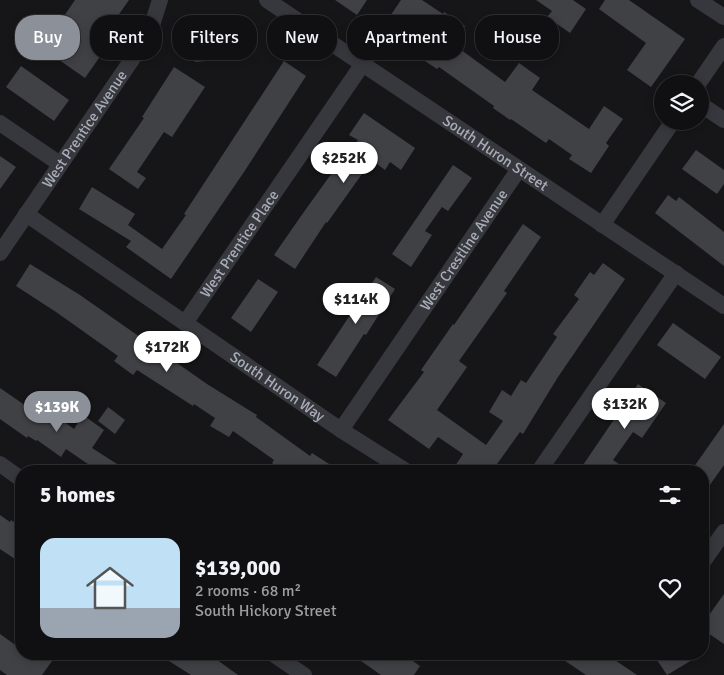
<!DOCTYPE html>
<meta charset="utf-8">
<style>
body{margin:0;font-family:Signika,sans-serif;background:#1e1e20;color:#f1f3f6;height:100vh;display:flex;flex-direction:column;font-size:19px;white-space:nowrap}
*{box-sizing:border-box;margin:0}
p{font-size:16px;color:#9c9d9f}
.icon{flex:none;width:28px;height:28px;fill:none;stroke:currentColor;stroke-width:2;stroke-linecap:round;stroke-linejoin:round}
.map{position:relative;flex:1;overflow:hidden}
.panel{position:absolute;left:15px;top:465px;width:694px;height:195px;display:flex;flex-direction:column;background:#101012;border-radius:20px;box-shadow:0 2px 8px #0003,0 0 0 1px #303032}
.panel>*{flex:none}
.banner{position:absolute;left:15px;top:15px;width:695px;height:45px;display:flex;gap:10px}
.fabs{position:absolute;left:654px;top:75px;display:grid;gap:10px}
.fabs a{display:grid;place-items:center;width:55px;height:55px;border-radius:50%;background:#101012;box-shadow:0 2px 8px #0003,0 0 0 1px #303032;font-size:25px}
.price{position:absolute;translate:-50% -42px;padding:0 11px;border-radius:18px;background:#fff;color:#222;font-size:16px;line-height:32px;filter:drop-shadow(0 1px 2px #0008)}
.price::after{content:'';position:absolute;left:50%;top:30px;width:15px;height:11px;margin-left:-8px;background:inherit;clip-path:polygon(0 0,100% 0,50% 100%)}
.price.on{background:#8c9099;color:#fff}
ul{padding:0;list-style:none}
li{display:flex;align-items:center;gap:15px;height:125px;padding:0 25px}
li span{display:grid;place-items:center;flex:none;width:140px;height:100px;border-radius:15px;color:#555}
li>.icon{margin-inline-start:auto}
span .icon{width:60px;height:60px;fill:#fffc;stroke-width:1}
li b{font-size:21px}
h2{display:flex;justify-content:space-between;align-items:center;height:60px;padding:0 25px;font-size:21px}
.tag{padding:0 18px;border-radius:20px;background:#101012;box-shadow:0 2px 8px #0003,0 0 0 1px #303032;font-size:18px;line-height:45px}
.tag.on{background:#8c9099;color:#fff}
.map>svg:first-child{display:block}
.building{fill:#404145}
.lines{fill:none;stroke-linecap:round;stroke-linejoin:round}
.minor{stroke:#37383d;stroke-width:16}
.labels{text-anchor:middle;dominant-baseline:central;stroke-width:4.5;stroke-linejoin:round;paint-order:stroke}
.street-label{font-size:15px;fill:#a8adb8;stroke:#111113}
</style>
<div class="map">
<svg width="724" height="675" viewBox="0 0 724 675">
<rect width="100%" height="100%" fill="#161618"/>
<g class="building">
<polygon points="75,0 129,0 101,40 108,45 85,78 42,48"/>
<polygon points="335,0 367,0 357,15"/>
<polygon points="401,0 422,0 443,14 444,12 465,26 453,44 505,82 519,63 540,78 532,90 589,129 604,106 623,119 606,143 609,146 591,173 569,159 572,155 549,139 546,143 511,119 510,120 493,108 494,106 439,67 437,69 380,31"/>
<polygon points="536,0 573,0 586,9 570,33 547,17 552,11"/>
<polygon points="605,0 629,0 685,39 651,87 627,70 646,43 599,9"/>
<polygon points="245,32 247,57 195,62 193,37"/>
<polygon points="284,61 306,76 244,172 171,279 126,247 131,241 79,209 92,187 135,214 128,225 162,249 186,215 184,214"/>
<polygon points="21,66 69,100 54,121 6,87"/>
<polygon points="174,67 205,87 172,137 164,132 137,172 146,178 138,189 109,169 144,118 142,117"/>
<polygon points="364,113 415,148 401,170 390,162 385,170 372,160 327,223 326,222 295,269 274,255 301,216 339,163 341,165 358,140 349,135"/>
<polygon points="696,150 724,170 724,184 717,194 682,169"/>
<polygon points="0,156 16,167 0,189"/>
<polygon points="453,165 472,178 448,211 442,207 425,231 432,235 411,267 392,254"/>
<polygon points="668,195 676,201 679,197 724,232 724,266 655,213"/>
<polygon points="523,224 541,237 504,291 507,293 459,361 467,367 437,410 486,445 503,421 489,412 502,390 511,396 521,380 526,383 557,337 553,334 579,299 574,295 590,272 594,275 603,263 625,279 558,377 523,434 520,432 492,471 463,471 455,466 463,454 438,437 429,449 388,420 424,372 421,370 453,324 454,325"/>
<polygon points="30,264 80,295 207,384 257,415 256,417 310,456 312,453 340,471 283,471 272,463 274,460 233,431 229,437 210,426 215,418 194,404 193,406 137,370 133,375 114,361 118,356 56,312 16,286"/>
<polygon points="376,277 395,289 366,335 364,334 336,377 317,365 354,309 347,304 358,287 366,292"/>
<polygon points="258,279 278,292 251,332 231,318"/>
<polygon points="673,323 721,357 705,379 657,345"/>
<polygon points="638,384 666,403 642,438 633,432 613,460 629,471 579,471"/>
<polygon points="0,388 58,428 63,421 74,429 83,415 104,430 92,448 128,471 98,471 66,449 61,457 37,440 36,441 28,436 27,438 0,419"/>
<polygon points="108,407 125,420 115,434 98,421"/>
<polygon points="724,424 724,465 702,496 702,471 691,471"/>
<polygon points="0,515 10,522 11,520 21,527 21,563 0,549"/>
<polygon points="724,594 724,644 702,629 702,625"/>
<polygon points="0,634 21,649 21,654 57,654 42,675 7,675 0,670"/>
<polygon points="158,654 209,654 238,675 191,675"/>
<polygon points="351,654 403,654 420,666 414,675 381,675"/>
<polygon points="555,654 606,654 637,675 586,675"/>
<polygon points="653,654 702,654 667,675"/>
</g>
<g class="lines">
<g class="minor">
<path id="s1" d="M267,0l457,306"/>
<polyline points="698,0 724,17"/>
<polyline points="698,84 724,46"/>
<polyline points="700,104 724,120"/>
<polyline points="0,123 60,164"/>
<path id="s2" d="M26,214l315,216 65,41"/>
<polyline points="602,225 673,121"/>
<path id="s3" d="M0,253l135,-198 17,-30 8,-25"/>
<path id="s4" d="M185,323l177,-258"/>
<path id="s5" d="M341,430l178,-261"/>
<polyline points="0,464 21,479"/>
<polyline points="539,471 676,273"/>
<polyline points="702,563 724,532"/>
<polyline points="273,654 304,675"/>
</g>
</g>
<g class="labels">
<g class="street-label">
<text stroke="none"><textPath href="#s3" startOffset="150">West Prentice Avenue</textPath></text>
<text stroke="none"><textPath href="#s1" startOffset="275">South Huron Street</textPath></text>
<text stroke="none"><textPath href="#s4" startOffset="96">West Prentice Place</textPath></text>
<text stroke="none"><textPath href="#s5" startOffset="218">West Crestline Avenue</textPath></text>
<text stroke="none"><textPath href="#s2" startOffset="305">South Huron Way</textPath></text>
</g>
</g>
</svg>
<div class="fabs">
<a><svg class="icon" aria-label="layers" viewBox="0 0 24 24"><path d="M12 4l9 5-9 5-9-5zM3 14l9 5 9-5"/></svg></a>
</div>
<b class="price" style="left:344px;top:184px">$252K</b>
<b class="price" style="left:356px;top:325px">$114K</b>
<b class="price" style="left:167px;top:373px">$172K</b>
<b class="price" style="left:625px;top:430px">$132K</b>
<b class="price on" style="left:57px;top:433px">$139K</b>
<div class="banner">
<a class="tag on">Buy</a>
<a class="tag">Rent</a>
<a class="tag">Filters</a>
<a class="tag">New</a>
<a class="tag">Apartment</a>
<a class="tag">House</a>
</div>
<section class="panel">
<h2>5 homes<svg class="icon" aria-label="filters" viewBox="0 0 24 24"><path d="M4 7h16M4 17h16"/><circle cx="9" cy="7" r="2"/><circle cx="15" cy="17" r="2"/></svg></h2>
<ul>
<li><span style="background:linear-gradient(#bfe0f5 70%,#9aa5b1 0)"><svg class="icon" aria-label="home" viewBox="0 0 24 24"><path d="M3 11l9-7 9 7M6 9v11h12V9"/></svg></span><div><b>$139,000</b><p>2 rooms · 68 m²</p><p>South Hickory Street</p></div><svg class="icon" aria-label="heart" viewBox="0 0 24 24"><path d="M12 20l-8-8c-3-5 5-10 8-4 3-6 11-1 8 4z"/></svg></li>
</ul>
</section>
</div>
